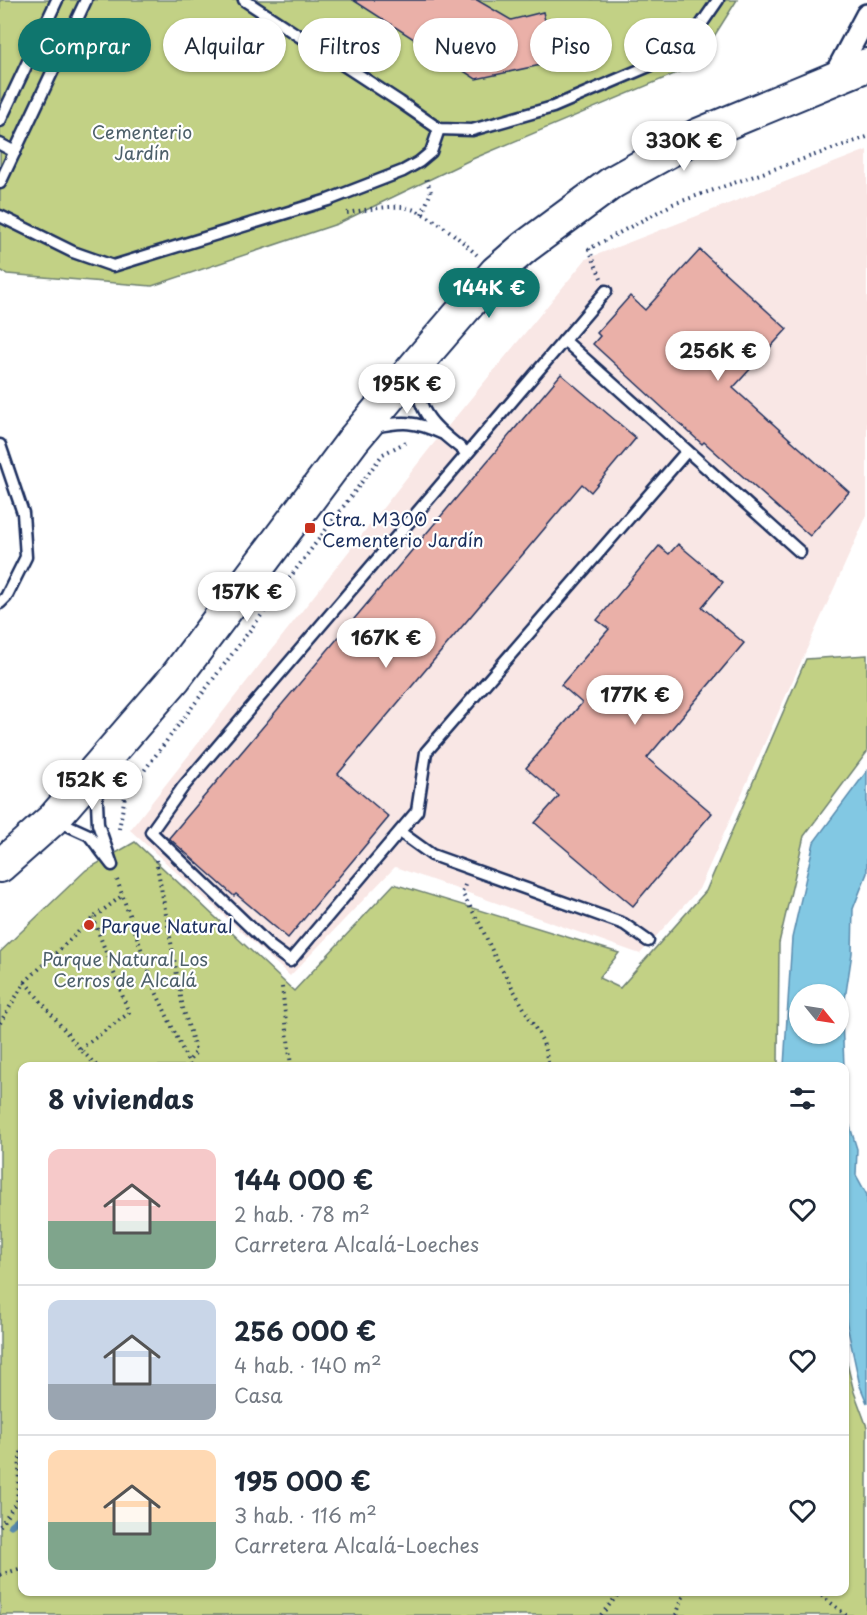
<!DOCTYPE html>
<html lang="es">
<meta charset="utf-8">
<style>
body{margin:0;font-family:"Playpen Sans",sans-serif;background:#f2f2f3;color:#1f2937;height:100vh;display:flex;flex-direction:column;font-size:22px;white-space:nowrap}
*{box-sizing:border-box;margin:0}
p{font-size:20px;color:#747a83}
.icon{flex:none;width:33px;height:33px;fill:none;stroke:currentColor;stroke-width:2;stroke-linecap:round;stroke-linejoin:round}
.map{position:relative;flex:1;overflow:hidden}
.drawer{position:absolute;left:18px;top:1062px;width:831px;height:534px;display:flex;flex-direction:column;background:#fff;border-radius:12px;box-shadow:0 2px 4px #0004}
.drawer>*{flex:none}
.guide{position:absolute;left:18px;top:18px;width:831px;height:54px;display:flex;gap:12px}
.needle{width:39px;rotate:120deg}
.tools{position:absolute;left:789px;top:984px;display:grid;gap:12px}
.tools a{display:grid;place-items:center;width:60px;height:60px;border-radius:50%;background:#fff;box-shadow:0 2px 4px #0004;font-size:30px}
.price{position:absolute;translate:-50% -51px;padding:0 14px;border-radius:21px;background:#fff;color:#222;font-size:20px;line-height:39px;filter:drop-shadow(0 2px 3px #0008)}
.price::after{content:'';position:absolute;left:50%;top:36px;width:18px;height:14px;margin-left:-9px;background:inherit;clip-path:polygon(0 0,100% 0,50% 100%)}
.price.on{background:#0f766e;color:#fff}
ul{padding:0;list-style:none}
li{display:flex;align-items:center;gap:18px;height:150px;padding:0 30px}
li+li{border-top:2px solid #e0e1e3}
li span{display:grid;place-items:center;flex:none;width:168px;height:120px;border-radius:12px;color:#555}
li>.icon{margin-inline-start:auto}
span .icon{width:72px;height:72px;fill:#fffc;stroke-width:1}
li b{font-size:26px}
h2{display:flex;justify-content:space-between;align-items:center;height:72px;padding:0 30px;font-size:26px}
.pill{padding:0 21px;border-radius:27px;background:#fff;box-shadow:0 2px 4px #0004;font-size:21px;line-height:54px}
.pill.on{background:#0f766e;color:#fff}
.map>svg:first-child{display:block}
.built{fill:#f9e7e5}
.green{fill:#c2d185;stroke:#6e8072;stroke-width:1.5}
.water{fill:#82c8e3;stroke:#598bae;stroke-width:1.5;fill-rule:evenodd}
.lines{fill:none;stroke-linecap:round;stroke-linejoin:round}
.stream{stroke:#598bae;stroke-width:7}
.building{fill:#eab0a8;stroke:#1b2f5e;stroke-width:1.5}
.lane-casing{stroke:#1b2f5e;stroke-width:15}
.street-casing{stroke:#1b2f5e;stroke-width:26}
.secondary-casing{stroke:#1b2f5e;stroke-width:36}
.path{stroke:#1b2f5e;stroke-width:4;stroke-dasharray:1.5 4.5;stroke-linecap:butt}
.lane{stroke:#fff;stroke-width:10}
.street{stroke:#fff;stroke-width:21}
.secondary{stroke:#fff;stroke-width:32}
.poi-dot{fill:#c8321e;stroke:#fff;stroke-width:2}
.labels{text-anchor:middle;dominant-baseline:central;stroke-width:4.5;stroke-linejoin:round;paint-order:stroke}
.park-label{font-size:18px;fill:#4d606a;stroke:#fff}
.poi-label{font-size:18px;fill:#1b2f5e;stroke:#fff;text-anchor:start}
</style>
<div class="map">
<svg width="867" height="1615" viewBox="0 0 867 1615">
<rect width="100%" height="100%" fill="#fff"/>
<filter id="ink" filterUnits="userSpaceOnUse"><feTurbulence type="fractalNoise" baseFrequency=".0167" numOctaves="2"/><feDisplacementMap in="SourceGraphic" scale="12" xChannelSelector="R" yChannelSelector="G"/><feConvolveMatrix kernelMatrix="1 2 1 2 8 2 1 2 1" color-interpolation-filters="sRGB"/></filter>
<g filter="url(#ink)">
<polygon class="built" points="867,150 867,515 699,889 640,954 395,867 290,976 130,830 430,448 586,259"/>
<g class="green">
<polygon points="0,0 737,0 696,65 470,160 337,224 152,286 7,274 0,270"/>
<polygon points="867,655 867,752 804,836 779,943 778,1066 22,1066 22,1592 844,1592 845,1355 854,1392 867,1427 867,1615 0,1615 0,952 86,870 135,842 294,991 394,884 619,953 599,978 620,988 706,891 806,659"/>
</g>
<g class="water">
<path d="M867,771v102l-14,36 -1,44 -10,66 2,47h-60l8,-128 22,-96zM800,994h38v40h-38z"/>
<polygon points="844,1107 857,1149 856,1175 867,1195 867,1403 860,1386 845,1316"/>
</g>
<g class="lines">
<polyline class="stream" points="11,1525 22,1516"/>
</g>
<g class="building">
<polygon points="353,0 477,0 511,20 543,12 555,62 476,79"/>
<polygon points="700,250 787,329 733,388 849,492 810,536 704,442 702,444 593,344 600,336 597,333 630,296 645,310"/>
<polygon points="561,374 636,438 591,492 582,484 338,774 389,817 288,938 236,894 234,896 169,838"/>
<polygon points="678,544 723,582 702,607 744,643 647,758 712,813 633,906 535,823 559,796 526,768 582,703 561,685 609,629 597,620 659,546 669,554"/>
</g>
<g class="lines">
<defs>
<g id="lane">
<polyline points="244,0 400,102 439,129 472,130 553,107 682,52 718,0"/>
<polyline points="0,121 57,0"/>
<polyline points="0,144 15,152"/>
<polyline points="0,183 86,0"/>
<polyline points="0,216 73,252 113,266 328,200 403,171 419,162 431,152 439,129"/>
<polyline points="606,291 183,787 151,832 271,947 290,961 417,811 426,752 687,451"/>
<polyline points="564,340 800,552"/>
<path d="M419,375c-6,38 21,57 48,78"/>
<path d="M375,427c27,-6 40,-6 66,6"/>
<polyline points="0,445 23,513 26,557 6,597 0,603"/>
<polyline points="56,820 89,835 112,865 98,824 96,781"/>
<polyline points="400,832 432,855 624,924 648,941"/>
</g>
<polyline id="street" points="833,79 867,15"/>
<polyline id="secondary" points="0,866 53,819 175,678 354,439 421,359 496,272 525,247 613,182 698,135 867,65"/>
</defs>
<use href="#lane" class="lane-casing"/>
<use href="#street" class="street-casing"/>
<use href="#secondary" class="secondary-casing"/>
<g class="path">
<path d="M347,213c17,-3 37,-7 55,-6 24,2 58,32 75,48"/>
<polyline points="422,214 431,192 425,175"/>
<polyline points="601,278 589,249 673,204 867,137"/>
<polyline points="119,829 125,796 383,454 408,441"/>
<polyline points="156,860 183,1008 196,1052 188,1062"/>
<polyline points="117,880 157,994 190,1066"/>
<polyline points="465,885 462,893 480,924 495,957 543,1042 549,1066"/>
<polyline points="25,982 80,1049 97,1066"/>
<polyline points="282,987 291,1066"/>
<polyline points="0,1023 25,982 93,918 123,895"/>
<polyline points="80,1049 129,1013 93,918"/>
<polyline points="0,1526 17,1501 20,1459 22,1448"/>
<polyline points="0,1575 22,1568"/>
<polyline points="817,1592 846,1615"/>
<polyline points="601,1615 620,1592"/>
<polyline points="676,1615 685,1592"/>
</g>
<use href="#lane" class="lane"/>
<use href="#street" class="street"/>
<use href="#secondary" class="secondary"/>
</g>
</g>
<g class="poi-dot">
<rect x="304" y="522" width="12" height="12" rx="3"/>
<circle cx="89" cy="925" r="6"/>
</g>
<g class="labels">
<g class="park-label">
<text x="142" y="131">Cementerio<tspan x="142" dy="21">Jardín</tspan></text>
<text x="125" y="958">Parque Natural Los<tspan x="125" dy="21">Cerros de Alcalá</tspan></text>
</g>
<g class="poi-label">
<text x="322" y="518">Ctra. M300 -<tspan x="322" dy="21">Cementerio Jardín</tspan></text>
<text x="101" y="925">Parque Natural</text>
</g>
</g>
</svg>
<div class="tools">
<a><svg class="needle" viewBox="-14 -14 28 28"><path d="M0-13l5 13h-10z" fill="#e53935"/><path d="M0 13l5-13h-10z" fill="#747a83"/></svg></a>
</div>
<b class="price" style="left:684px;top:172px">330K €</b>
<b class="price on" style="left:489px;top:319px">144K €</b>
<b class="price" style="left:718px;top:382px">256K €</b>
<b class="price" style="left:407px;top:415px">195K €</b>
<b class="price" style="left:247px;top:623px">157K €</b>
<b class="price" style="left:386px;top:669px">167K €</b>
<b class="price" style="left:635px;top:726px">177K €</b>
<b class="price" style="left:92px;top:811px">152K €</b>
<div class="guide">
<a class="pill on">Comprar</a>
<a class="pill">Alquilar</a>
<a class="pill">Filtros</a>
<a class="pill">Nuevo</a>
<a class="pill">Piso</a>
<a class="pill">Casa</a>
</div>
<section class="drawer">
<h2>8 viviendas<svg class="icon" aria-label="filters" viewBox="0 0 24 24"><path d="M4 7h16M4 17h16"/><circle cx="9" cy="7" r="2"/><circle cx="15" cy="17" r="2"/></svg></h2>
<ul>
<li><span style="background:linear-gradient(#f6c9c9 60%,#7fa58c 0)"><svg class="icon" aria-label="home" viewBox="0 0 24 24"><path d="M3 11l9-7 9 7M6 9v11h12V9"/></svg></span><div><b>144 000 €</b><p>2 hab. · 78 m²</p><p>Carretera Alcalá-Loeches</p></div><svg class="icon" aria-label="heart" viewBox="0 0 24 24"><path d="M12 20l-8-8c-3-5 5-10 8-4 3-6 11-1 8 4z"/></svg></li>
<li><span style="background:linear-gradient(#c9d6e8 70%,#9aa5b1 0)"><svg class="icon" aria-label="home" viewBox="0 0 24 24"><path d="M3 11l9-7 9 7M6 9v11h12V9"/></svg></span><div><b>256 000 €</b><p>4 hab. · 140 m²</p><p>Casa</p></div><svg class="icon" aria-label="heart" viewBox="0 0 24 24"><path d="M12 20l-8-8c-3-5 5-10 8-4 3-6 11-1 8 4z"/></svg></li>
<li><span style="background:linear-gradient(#ffd9b3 60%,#7fa58c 0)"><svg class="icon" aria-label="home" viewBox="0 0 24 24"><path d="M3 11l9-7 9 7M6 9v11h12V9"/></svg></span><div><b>195 000 €</b><p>3 hab. · 116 m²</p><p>Carretera Alcalá-Loeches</p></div><svg class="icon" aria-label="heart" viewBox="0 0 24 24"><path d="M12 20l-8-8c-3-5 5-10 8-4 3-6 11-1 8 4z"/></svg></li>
</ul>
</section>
</div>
